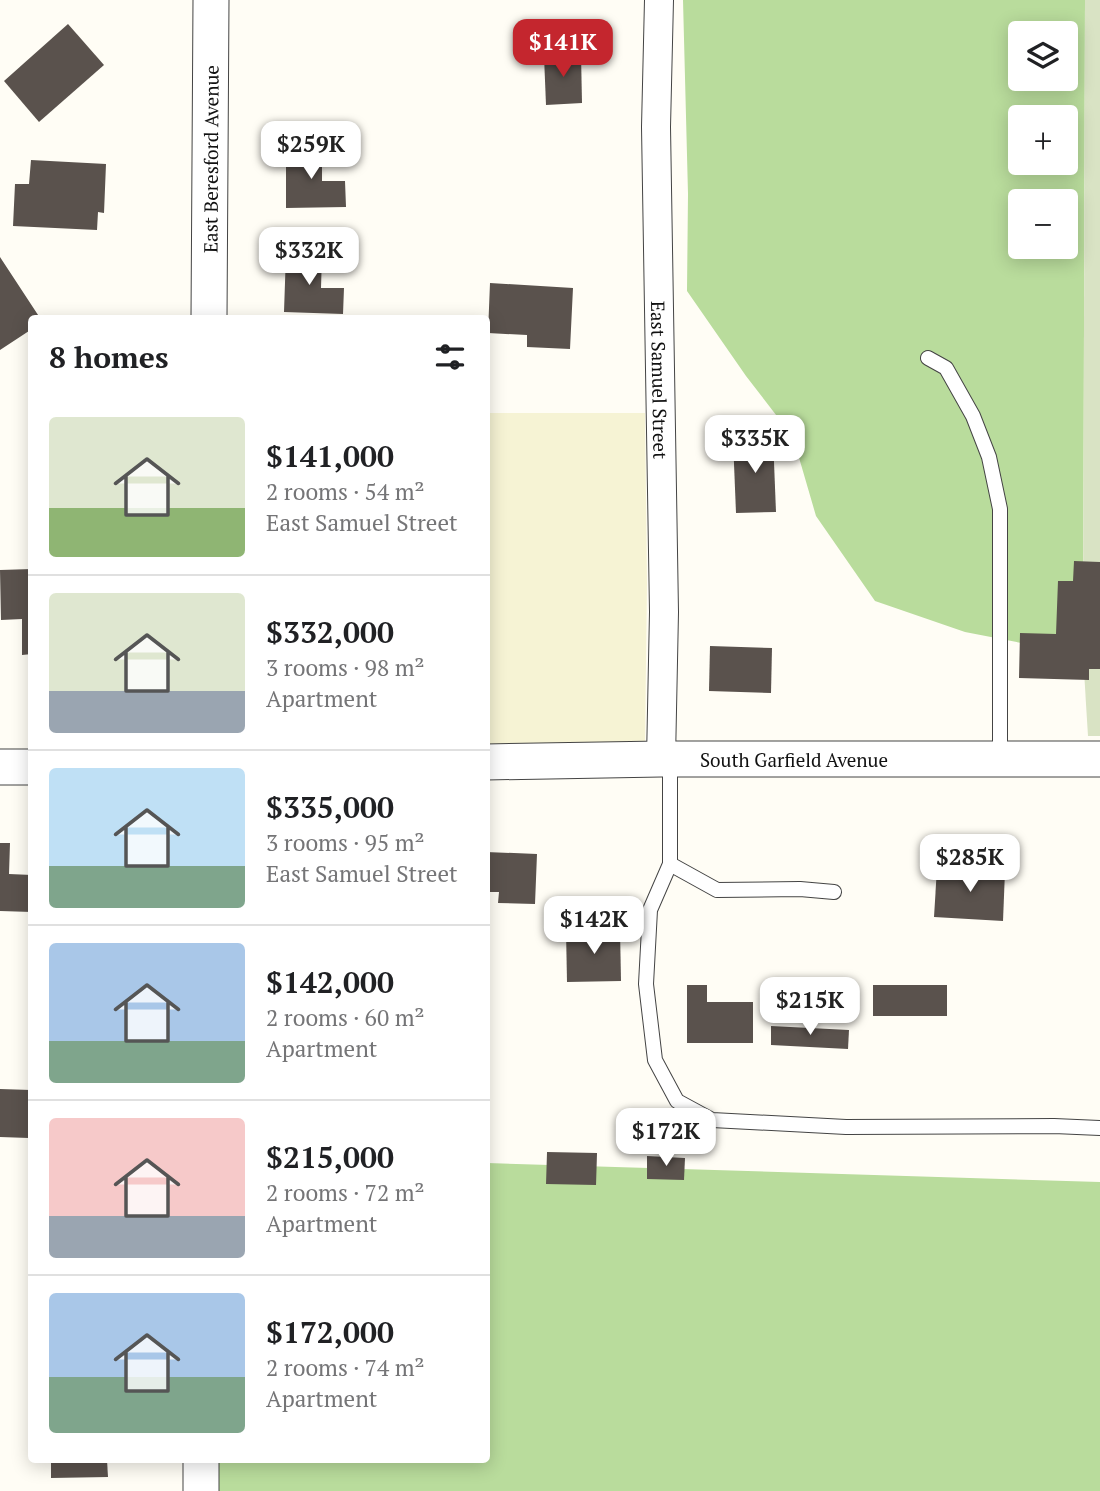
<!DOCTYPE html>
<meta charset="utf-8">
<style>
body{margin:0;font-family:"PT Serif",serif;background:#f6f6f6;color:#202124;height:100vh;display:flex;flex-direction:column;font-size:26px;white-space:nowrap}
*{box-sizing:border-box;margin:0}
p{font-size:23px;color:#757577}
.icon{flex:none;width:38px;height:38px;fill:none;stroke:currentColor;stroke-width:2;stroke-linecap:round;stroke-linejoin:round}
.map{position:relative;flex:1;overflow:hidden}
.sheet{position:absolute;left:28px;top:315px;width:462px;height:1148px;display:flex;flex-direction:column;background:#fff;border-radius:7px;box-shadow:0 4px 18px #0003}
.sheet>*{flex:none}
.buttons{position:absolute;left:1008px;top:21px;display:grid;gap:14px}
.buttons a{display:grid;place-items:center;width:70px;height:70px;border-radius:7px;background:#fff;box-shadow:0 4px 18px #0003;font-size:35px}
.price{position:absolute;translate:-50% -60px;padding:0 16px;border-radius:14px;background:#fff;color:#222;font-size:23px;line-height:46px;filter:drop-shadow(0 2px 4px #0008)}
.price::after{content:'';position:absolute;left:50%;top:42px;width:21px;height:16px;margin-left:-10px;background:inherit;clip-path:polygon(0 0,100% 0,50% 100%)}
.price.selected{background:#c4262e;color:#fff}
ul{padding:0;list-style:none}
li{display:flex;align-items:center;gap:21px;height:175px;padding:0 21px}
li+li{border-top:2px solid #e0e0e0}
li span{display:grid;place-items:center;flex:none;width:196px;height:140px;border-radius:7px;color:#555}
li>.icon{margin-inline-start:auto}
span .icon{width:84px;height:84px;fill:#fffc;stroke-width:1}
li b{font-size:30px}
h2{display:flex;justify-content:space-between;align-items:center;height:84px;padding:0 21px;font-size:30px}
.map>svg:first-child{display:block}
.farmland{fill:#f6f3d4}
.forest{fill:#b9dc9c;fill-rule:evenodd}
.cemetery{fill:#d9e3c4}
.building{fill:#5a524d}
.lines{fill:none;stroke-linecap:round;stroke-linejoin:round}
.service-casing{stroke:#444;stroke-width:16}
.minor-casing{stroke:#444;stroke-width:30}
.tertiary-casing{stroke:#444;stroke-width:37}
.service{stroke:#fff;stroke-width:14}
.minor{stroke:#fff;stroke-width:28}
.tertiary{stroke:#fff;stroke-width:35}
.labels{text-anchor:middle;dominant-baseline:central;stroke-width:7;stroke-linejoin:round;paint-order:stroke}
.street-label{font-size:19px;fill:#111;stroke:#fff}
</style>
<div class="map">
<svg width="1100" height="1491" viewBox="0 0 1100 1491">
<rect width="100%" height="100%" fill="#fffdf5"/>
<polygon class="farmland" points="486,413 645,413 647,583 645,745 487,747"/>
<g class="forest">
<path d="M683,0h402l-2,655 -118,-23 -90,-31 -59,-85 -23,-79 -47,-61 -59,-85 1,-97zM1020,33h46v46h-46zM1020,117h46v46h-46zM1020,201h46v46h-46z"/>
<polygon points="487,1163 1100,1182 1100,1491 218,1491 218,1460 486,1460"/>
</g>
<polygon class="cemetery" points="1085,0 1100,0 1100,736 1088,736 1083,655"/>
<g class="building">
<polygon points="68,24 104,65 39,122 4,81"/>
<polygon points="581,54 582,103 546,105 544,56"/>
<polygon points="286,147 322,147 322,181 345,181 346,207 286,208"/>
<polygon points="31,160 106,164 104,213 98,212 97,230 13,226 15,184 29,184"/>
<polygon points="286,253 322,254 321,288 344,288 343,314 284,312"/>
<polygon points="0,257 40,318 32,318 32,329 0,350"/>
<polygon points="490,283 573,288 570,349 527,347 527,335 488,333"/>
<polygon points="773,437 776,512 736,513 733,439"/>
<polygon points="1074,561 1100,562 1100,669 1089,669 1089,680 1019,678 1020,633 1056,634 1058,581 1073,581"/>
<polygon points="32,569 32,654 22,655 22,619 1,620 0,570"/>
<polygon points="710,646 772,648 771,693 709,691"/>
<polygon points="0,843 10,843 9,874 32,875 32,912 0,911"/>
<polygon points="486,852 537,854 535,904 498,903 499,892 486,892"/>
<polygon points="937,868 1005,871 1003,921 934,917"/>
<polygon points="620,929 621,981 567,982 566,930"/>
<polygon points="687,985 707,985 707,1002 753,1002 753,1043 687,1043"/>
<rect x="873" y="985" width="74" height="31"/>
<polygon points="771,1026 849,1030 848,1049 771,1045"/>
<polygon points="0,1089 31,1090 29,1138 0,1137"/>
<polygon points="547,1152 597,1153 596,1185 546,1184"/>
<polygon points="647,1156 685,1158 684,1180 647,1179"/>
<polygon points="51,1460 107,1460 108,1477 51,1478"/>
</g>
<g class="lines">
<defs>
<g id="service">
<polyline points="928,358 946,368 973,416 989,457 1000,509 1000,759"/>
<polyline points="670,760 670,864 650,910 646,984 655,1060 677,1101 712,1120 846,1127 1054,1126 1100,1128"/>
<polyline points="670,864 717,890 800,889 834,892"/>
</g>
<g id="minor">
<path id="s1" d="M659,0l-3,127 8,485 -3,147"/>
</g>
<g id="tertiary">
<path id="s2" d="M209,318l2,-318"/>
<path id="s3" d="M486,762l175,-3h439"/>
<polyline points="0,767 32,767"/>
<polyline points="201,1491 201,1460"/>
</g>
</defs>
<use href="#service" class="service-casing"/>
<use href="#minor" class="minor-casing"/>
<use href="#tertiary" class="tertiary-casing"/>
<use href="#service" class="service"/>
<use href="#minor" class="minor"/>
<use href="#tertiary" class="tertiary"/>
</g>
<g class="labels">
<g class="street-label">
<text stroke="none"><textPath href="#s2" startOffset="159">East Beresford Avenue</textPath></text>
<text stroke="none"><textPath href="#s1" startOffset="380">East Samuel Street</textPath></text>
<text stroke="none"><textPath href="#s3" startOffset="308">South Garfield Avenue</textPath></text>
</g>
</g>
</svg>
<div class="buttons">
<a><svg class="icon" aria-label="layers" viewBox="0 0 24 24"><path d="M12 4l9 5-9 5-9-5zM3 14l9 5 9-5"/></svg></a>
<a>+</a>
<a>−</a>
</div>
<b class="price selected" style="left:563px;top:79px">$141K</b>
<b class="price" style="left:311px;top:181px">$259K</b>
<b class="price" style="left:309px;top:287px">$332K</b>
<b class="price" style="left:755px;top:475px">$335K</b>
<b class="price" style="left:970px;top:894px">$285K</b>
<b class="price" style="left:594px;top:956px">$142K</b>
<b class="price" style="left:810px;top:1037px">$215K</b>
<b class="price" style="left:666px;top:1168px">$172K</b>
<section class="sheet">
<h2>8 homes<svg class="icon" aria-label="filters" viewBox="0 0 24 24"><path d="M4 7h16M4 17h16"/><circle cx="9" cy="7" r="2"/><circle cx="15" cy="17" r="2"/></svg></h2>
<ul>
<li><span style="background:linear-gradient(#dfe7d0 65%,#8fb573 0)"><svg class="icon" aria-label="home" viewBox="0 0 24 24"><path d="M3 11l9-7 9 7M6 9v11h12V9"/></svg></span><div><b>$141,000</b><p>2 rooms · 54 m²</p><p>East Samuel Street</p></div></li>
<li><span style="background:linear-gradient(#dfe7d0 70%,#9aa5b1 0)"><svg class="icon" aria-label="home" viewBox="0 0 24 24"><path d="M3 11l9-7 9 7M6 9v11h12V9"/></svg></span><div><b>$332,000</b><p>3 rooms · 98 m²</p><p>Apartment</p></div></li>
<li><span style="background:linear-gradient(#bfe0f5 70%,#7fa58c 0)"><svg class="icon" aria-label="home" viewBox="0 0 24 24"><path d="M3 11l9-7 9 7M6 9v11h12V9"/></svg></span><div><b>$335,000</b><p>3 rooms · 95 m²</p><p>East Samuel Street</p></div></li>
<li><span style="background:linear-gradient(#a9c7e8 70%,#7fa58c 0)"><svg class="icon" aria-label="home" viewBox="0 0 24 24"><path d="M3 11l9-7 9 7M6 9v11h12V9"/></svg></span><div><b>$142,000</b><p>2 rooms · 60 m²</p><p>Apartment</p></div></li>
<li><span style="background:linear-gradient(#f6c9c9 70%,#9aa5b1 0)"><svg class="icon" aria-label="home" viewBox="0 0 24 24"><path d="M3 11l9-7 9 7M6 9v11h12V9"/></svg></span><div><b>$215,000</b><p>2 rooms · 72 m²</p><p>Apartment</p></div></li>
<li><span style="background:linear-gradient(#a9c7e8 60%,#7fa58c 0)"><svg class="icon" aria-label="home" viewBox="0 0 24 24"><path d="M3 11l9-7 9 7M6 9v11h12V9"/></svg></span><div><b>$172,000</b><p>2 rooms · 74 m²</p><p>Apartment</p></div></li>
</ul>
</section>
</div>
